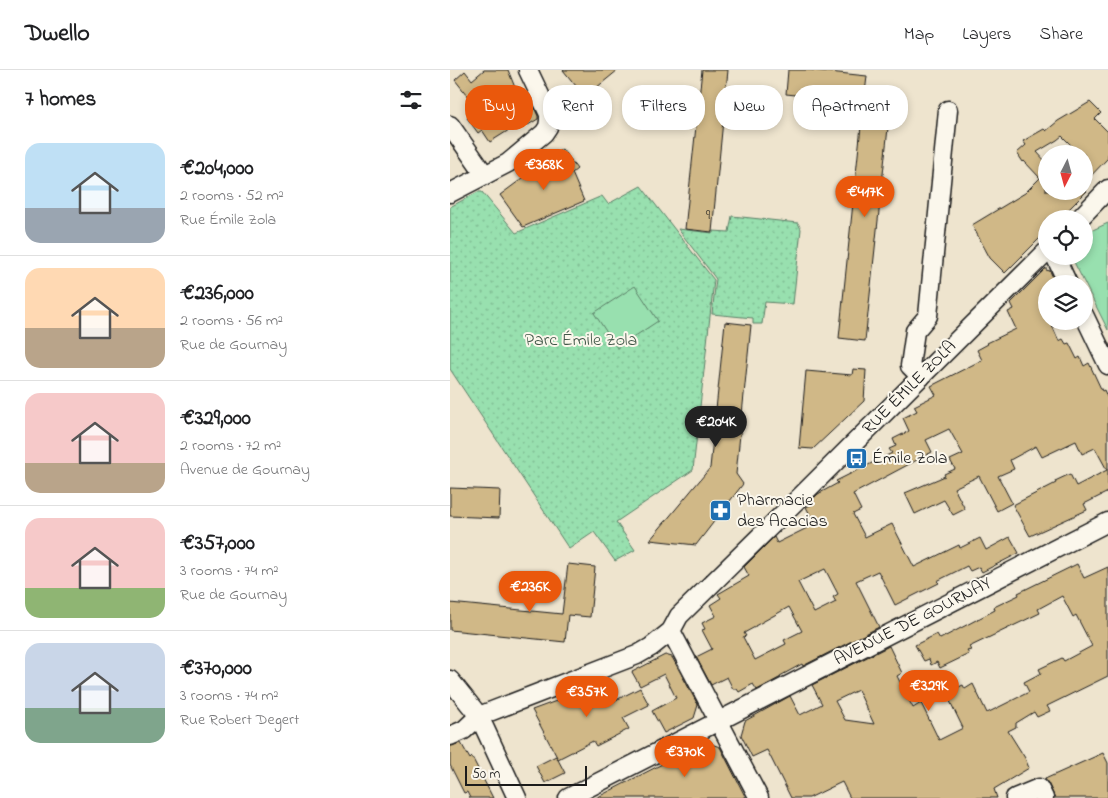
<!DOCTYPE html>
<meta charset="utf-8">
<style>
body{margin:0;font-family:"Indie Flower",sans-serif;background:#f6f6f6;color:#202124;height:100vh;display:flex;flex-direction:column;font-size:19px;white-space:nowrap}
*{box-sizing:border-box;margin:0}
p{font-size:16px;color:#757577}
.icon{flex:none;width:28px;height:28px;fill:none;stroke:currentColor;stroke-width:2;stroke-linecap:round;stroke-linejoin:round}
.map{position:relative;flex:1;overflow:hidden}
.panel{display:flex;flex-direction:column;background:#fff;width:450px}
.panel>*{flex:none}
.banner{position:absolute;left:15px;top:15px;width:475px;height:45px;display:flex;gap:10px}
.needle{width:32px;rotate:186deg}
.controls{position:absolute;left:588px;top:75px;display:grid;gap:10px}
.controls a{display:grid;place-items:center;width:55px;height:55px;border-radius:50%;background:#fff;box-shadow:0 2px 8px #0003;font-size:25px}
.scale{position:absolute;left:15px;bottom:12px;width:122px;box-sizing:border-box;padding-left:5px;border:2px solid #1c1c1c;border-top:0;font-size:14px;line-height:18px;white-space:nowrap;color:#1c1c1c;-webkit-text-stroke:4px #fbf7ec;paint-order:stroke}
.price{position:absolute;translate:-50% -42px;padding:0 11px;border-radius:18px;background:#ea580c;color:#fff;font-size:16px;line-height:32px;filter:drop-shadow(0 1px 2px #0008)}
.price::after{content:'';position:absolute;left:50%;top:30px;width:15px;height:11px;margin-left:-8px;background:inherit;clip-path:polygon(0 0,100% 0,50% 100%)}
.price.selected{background:#222;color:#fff}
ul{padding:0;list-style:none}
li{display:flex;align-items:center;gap:15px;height:125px;padding:0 25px}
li+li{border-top:1px solid #e0e0e0}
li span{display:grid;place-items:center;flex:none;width:140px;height:100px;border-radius:15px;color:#555}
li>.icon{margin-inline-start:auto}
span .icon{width:60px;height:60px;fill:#fffc;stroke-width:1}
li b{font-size:21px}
h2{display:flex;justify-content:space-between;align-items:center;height:60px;padding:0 25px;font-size:21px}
.chip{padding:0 18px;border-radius:20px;background:#fff;box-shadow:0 2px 8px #0003;font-size:18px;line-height:45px}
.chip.selected{background:#ea580c;color:#fff}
header{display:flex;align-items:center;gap:30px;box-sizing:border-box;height:70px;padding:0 25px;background:#fff;border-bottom:1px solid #e0e0e0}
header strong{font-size:24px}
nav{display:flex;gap:28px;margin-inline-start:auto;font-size:18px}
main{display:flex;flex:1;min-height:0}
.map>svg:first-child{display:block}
.grass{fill:url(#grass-dots);stroke:#5a7e66}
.garden{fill:#98e0af;stroke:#5a7e66}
.building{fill:#d0b887;stroke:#1c1c1c;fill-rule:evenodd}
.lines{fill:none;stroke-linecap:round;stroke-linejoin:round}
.minor-casing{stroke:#1c1c1c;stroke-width:21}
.minor{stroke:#fbf7ec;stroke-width:18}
.labels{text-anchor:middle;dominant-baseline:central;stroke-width:4;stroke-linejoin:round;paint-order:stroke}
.number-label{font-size:15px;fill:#494337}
.park-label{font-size:18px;fill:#415748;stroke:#fbf7ec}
.street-label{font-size:18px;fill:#1c1c1c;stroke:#fbf7ec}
.poi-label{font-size:18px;fill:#1c1c1c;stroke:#fbf7ec;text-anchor:start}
</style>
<header>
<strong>Dwello</strong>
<nav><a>Map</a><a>Layers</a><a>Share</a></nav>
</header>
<main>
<section class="panel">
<h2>7 homes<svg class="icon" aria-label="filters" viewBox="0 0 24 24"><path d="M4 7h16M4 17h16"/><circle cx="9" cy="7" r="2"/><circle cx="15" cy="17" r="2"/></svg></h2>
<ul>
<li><span style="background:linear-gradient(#bfe0f5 65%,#9aa5b1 0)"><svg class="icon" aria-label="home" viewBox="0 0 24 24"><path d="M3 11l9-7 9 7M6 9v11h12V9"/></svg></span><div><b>€204,000</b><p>2 rooms · 52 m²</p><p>Rue Émile Zola</p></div></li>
<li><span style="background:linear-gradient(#ffd9b3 60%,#b9a48a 0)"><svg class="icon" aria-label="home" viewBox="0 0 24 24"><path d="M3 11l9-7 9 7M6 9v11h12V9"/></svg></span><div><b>€236,000</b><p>2 rooms · 56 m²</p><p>Rue de Gournay</p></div></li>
<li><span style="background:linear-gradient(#f6c9c9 70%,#b9a48a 0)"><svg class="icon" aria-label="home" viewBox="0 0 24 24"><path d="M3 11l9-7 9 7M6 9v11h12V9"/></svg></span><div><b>€329,000</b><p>2 rooms · 72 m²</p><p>Avenue de Gournay</p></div></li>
<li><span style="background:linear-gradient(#f6c9c9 70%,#8fb573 0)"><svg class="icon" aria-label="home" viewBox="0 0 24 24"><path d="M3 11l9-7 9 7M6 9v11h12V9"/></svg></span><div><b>€357,000</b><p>3 rooms · 74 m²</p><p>Rue de Gournay</p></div></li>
<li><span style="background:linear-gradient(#c9d6e8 65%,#7fa58c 0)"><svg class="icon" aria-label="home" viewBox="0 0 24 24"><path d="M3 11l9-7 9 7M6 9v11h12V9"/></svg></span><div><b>€370,000</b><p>3 rooms · 74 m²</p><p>Rue Robert Degert</p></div></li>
</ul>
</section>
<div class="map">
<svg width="658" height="728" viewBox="0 0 658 728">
<defs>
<pattern id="grass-dots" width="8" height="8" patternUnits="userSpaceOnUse" patternTransform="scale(1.25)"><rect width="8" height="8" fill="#98e0af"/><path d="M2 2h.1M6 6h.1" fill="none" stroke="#82c096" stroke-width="1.8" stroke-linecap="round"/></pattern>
</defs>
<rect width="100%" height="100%" fill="#eee4ce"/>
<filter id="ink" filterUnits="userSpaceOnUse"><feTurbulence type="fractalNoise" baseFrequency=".02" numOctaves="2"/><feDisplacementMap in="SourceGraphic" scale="10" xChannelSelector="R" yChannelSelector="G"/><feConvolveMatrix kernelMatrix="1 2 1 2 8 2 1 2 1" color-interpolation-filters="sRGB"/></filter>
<g filter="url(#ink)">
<g class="grass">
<polygon points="191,116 264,210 243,400 166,452 185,480 165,491 144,462 119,479 0,299 0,137 28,122 32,122 66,163 152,126 158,134"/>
<polygon points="282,146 348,153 351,159 343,234 315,232 312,254 303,254 303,248 262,244 266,209 228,159 263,163 263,161 279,162"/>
</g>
<g class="garden">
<polygon points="658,153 658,260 621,186 634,186 634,164"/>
<polygon points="185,216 208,251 167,278 144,243"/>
</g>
<g class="building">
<polygon points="34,0 58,0 74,40 83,35 88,46 88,49 78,55 75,50 40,72 32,60 28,63 17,48 29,40 5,10 15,1 22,10"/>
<polygon points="113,0 168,0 135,27"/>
<polygon points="252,0 278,0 262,162 235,159"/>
<polygon points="338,0 360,0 417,6 414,32 336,24"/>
<polygon points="414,27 441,30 415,271 389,268"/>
<polygon points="132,29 145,45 130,58 116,42"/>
<polygon points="640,32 651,43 645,49 658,62 658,88 634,113 634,84 630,84 612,66 607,70 587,82 596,92 596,121 637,121 609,149 596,149 596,162 555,203 540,188 522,155 575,123 590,108 574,91 573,92 567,83 576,75 573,71 594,59 596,61 608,51"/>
<polygon points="112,79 127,99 122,103 134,131 73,157 50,125"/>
<path d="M596,198v2l4,1 6,13h-10v11l-6,6 6,13v7h4l9,20 4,-2 3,5 3,-1 8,16 3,-2 4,9 5,-3 13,28 2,-1 4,9v93l-24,12 3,6 -57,26 -17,-31 43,-22 -1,-2 15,-7 6,12 31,-16 -12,-22 -13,6 -6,-13 -34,16 -6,-11 -26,14 4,9 -16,7 14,27 -15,8 -18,-35 -25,12 11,21 -12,6 -9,-15 -29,14 -10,-21 40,-17 -1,-2 11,-5 -5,-9 13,-6 -14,-25 -23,11 6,12 -79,42 8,16 -8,4 12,23 27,-13 22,43 45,-22 1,3 20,-10 6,12 24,-13 9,16 -37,19 -3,-5 -9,4 -3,-5 -30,15 2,2 -44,22 -17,-34 -22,10 23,46 -76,39 -1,-2 -22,12 1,1 -24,13 -4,-6 -14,8 -2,-3h-4l-6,-12 -16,8 -15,-28 16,-8 -10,-19 3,-1 -3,-6 14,-7 -6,-11 11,-7 -3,-4 31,-18 -5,-9 30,-30 3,6 38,-19 -9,-17 7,-3 -1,-4 6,-6 20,-11 -2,-2 56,-28 -3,-4 7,-3 -3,-7 16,-8 -6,-13 14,-7 -3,-5 22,-11 -5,-9 51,-26 -5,-10 11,-6 -1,-1 29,-14 -8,-17 6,-3 -3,-6zM375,499l13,25 -5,3 3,5 -22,11 -16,-31zM339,537l13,24 -18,9 2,4 -31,16 -12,-23 3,-1 -2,-3 11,-6v-1z"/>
<polygon points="275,252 301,255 286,404 293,414 246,475 200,470 260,398"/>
<polygon points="403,299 416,300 414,331 363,379 349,378 356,301 402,305"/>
<polygon points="0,418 50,420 49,448 0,446"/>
<polygon points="118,494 145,497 140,547 118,545 115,572 0,560 0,533 112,544"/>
<path d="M627,494l7,14 24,-11v109l-61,30 3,5 -13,6 -3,-5 -18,11v4l-8,4 17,27 4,10 -35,21 3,9h-147l-8,-16 -33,16h-18l-24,-48 -15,7 -11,-22 4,-14 45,-25 10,19 22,-11 -10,-19 77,-39 13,27 -5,3 16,32 8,-5 18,37 24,-12 -17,-35 17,-8 2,4 8,-5 14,29 42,-21 -5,-10 17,-9 -2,-4 23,-11 2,3 28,-15 -16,-31 -3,2 -11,-21 -24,13 2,4 -71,34 2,3 -4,1 2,3 -29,14 -3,-6 -6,3 -2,-6 -5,2 -9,-16 22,-11 3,5 55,-29 -1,-3 25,-12 -1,-2zM408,620l16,34 -29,-4 -10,-19z"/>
<polygon points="215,585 222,587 248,635 244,648 214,663 202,641 226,628 214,604 190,616 182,602"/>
<polygon points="155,613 164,631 190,618 199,635 173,648 179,659 146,676 143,671 108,689 82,640"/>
<polygon points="255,672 270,677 296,728 146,728"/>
<polygon points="11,673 20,689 22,687 43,728 20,728 17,722 14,723 0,695 0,676"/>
<polygon points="653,683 658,693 658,728 605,728 598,713 595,709"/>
<polygon points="106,686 115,703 95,713 86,696"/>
</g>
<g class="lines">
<defs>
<g id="minor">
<polyline points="0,55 35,105"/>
<polyline points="0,123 58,93 94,63 98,57 99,51 99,44 78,0"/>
<polyline points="629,149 658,119"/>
<polyline points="605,186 618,214"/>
<polyline points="634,245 658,295"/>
<polyline points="471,307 460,296 465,261 478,246 498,40"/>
<polyline points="221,561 309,728"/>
<polyline points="0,610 29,646 67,728"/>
<polyline points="0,666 14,660 29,646 187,585 201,577 221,561 229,546 346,431 596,182"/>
<polyline points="118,728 658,452"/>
<polyline points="565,728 589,718 594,728"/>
</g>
</defs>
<use href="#minor" class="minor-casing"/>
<use href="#minor" class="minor"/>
</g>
</g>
<defs>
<symbol id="bus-square" viewBox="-11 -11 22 22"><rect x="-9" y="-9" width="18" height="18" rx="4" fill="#1f6fb2" stroke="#fbf7ec"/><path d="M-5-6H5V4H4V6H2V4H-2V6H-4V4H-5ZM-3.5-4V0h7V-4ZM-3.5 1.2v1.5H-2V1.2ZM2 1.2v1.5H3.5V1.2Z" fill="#fff"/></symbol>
<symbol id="pharmacy-square" viewBox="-11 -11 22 22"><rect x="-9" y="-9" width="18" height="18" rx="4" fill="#1f6fb2" stroke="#fbf7ec"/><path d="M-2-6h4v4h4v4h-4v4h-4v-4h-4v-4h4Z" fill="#fff"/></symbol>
</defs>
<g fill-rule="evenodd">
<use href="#bus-square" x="394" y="376" width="25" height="25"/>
<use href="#pharmacy-square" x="258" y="428" width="25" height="25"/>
</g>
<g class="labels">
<g class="number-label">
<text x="258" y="145">9</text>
</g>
<g class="park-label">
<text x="131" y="271">Parc Émile Zola</text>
</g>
<g class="street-label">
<text transform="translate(460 318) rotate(-45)">RUE ÉMILE ZOLA</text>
<text transform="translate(463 552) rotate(-27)">AVENUE DE GOURNAY</text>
</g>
<g class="poi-label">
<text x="422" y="389">Émile Zola</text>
<text x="287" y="431">Pharmacie<tspan x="287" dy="21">des Acacias</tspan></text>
</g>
</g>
</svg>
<div class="controls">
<a><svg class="needle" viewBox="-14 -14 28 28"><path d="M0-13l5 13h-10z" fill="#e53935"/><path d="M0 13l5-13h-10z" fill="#757577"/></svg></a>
<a><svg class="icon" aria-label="locate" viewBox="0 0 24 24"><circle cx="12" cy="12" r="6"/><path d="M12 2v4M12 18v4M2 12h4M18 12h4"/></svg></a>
<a><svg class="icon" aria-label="layers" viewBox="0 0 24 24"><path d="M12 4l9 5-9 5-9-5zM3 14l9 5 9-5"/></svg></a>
</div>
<div class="scale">50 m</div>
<b class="price" style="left:94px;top:121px">€368K</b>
<b class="price" style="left:415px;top:148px">€417K</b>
<b class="price selected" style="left:266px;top:378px">€204K</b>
<b class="price" style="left:80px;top:543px">€236K</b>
<b class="price" style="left:479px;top:642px">€329K</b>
<b class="price" style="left:137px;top:648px">€357K</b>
<b class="price" style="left:235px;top:708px">€370K</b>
<div class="banner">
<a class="chip selected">Buy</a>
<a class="chip">Rent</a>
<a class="chip">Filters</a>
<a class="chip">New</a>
<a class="chip">Apartment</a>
</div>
</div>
</main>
